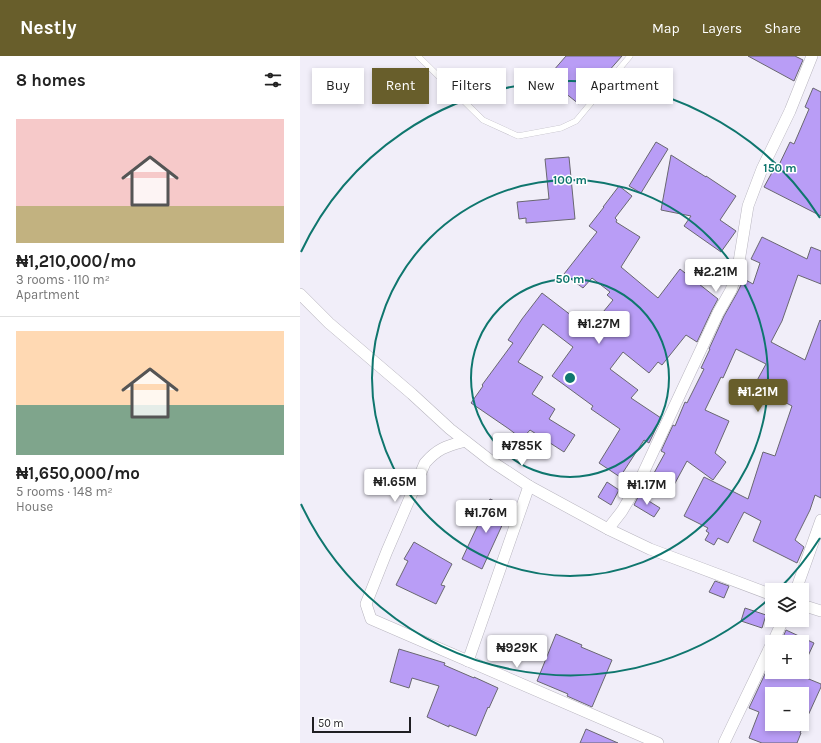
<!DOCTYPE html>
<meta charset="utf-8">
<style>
body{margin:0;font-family:Karla,sans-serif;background:#f2f2f2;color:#222;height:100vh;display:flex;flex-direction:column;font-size:15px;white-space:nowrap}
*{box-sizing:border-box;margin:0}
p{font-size:13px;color:#767676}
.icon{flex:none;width:22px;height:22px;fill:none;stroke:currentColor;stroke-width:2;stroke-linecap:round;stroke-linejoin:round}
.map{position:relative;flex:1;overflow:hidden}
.drawer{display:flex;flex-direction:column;background:#fff;width:300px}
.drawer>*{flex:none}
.top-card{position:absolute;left:12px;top:12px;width:380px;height:36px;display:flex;gap:8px}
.controls{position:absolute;left:465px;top:527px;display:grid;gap:8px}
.controls a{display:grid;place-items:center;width:44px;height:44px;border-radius:0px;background:#fff;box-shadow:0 2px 6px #0003;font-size:20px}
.scale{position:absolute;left:12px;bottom:10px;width:99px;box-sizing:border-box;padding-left:4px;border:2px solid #1f1e22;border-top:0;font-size:11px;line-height:14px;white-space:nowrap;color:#1f1e22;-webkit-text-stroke:3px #fff;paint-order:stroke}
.price{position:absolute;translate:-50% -34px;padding:0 9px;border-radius:4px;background:#fff;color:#222;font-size:13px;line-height:26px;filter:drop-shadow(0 1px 2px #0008)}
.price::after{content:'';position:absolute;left:50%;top:24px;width:12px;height:9px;margin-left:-6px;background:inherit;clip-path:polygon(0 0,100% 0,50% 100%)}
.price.on{background:#685e2b;color:#fff}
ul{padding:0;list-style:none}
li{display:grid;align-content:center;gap:8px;height:212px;padding:0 16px}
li+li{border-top:1px solid #e0e0e0}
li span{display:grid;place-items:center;height:124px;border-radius:0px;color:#555}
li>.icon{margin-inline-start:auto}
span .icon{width:72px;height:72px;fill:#fffc;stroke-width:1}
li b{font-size:17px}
h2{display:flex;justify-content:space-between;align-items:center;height:48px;padding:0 16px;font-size:17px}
.tag{padding:0 14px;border-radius:0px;background:#fff;box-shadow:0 2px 6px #0003;font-size:14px;line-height:36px}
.tag.on{background:#685e2b;color:#fff}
header{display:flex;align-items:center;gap:24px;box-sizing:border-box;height:56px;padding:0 20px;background:#685e2b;color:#fff}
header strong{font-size:19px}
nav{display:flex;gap:22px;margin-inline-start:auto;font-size:14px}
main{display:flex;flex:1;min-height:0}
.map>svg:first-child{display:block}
.building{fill:#b99df6;stroke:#696770;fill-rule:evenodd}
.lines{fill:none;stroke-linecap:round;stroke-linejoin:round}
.service-casing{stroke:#b8b5bf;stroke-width:6}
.minor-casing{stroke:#b8b5bf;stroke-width:12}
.service{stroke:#fff;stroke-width:5.5}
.minor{stroke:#fff;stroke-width:11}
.ring{fill:none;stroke:#0f766e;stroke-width:2}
.centre{fill:#0f766e;stroke:#fff;stroke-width:2}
.ring-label{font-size:12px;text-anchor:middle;font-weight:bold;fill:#0f766e;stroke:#fff;stroke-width:3;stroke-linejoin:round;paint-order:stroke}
</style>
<header>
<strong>Nestly</strong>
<nav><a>Map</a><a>Layers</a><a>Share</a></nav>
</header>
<main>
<section class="drawer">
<h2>8 homes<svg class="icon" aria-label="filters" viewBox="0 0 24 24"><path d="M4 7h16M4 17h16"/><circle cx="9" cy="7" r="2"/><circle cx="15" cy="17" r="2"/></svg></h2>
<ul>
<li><span style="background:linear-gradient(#f6c9c9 70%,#c2b280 0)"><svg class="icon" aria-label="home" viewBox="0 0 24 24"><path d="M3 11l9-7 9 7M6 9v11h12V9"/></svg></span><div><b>₦1,210,000/mo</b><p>3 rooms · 110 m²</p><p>Apartment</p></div></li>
<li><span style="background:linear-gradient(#ffd9b3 60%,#7fa58c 0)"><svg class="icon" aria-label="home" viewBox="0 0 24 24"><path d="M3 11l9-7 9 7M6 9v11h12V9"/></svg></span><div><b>₦1,650,000/mo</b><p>5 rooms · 148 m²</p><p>House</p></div></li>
</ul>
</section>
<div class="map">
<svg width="521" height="687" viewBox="0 0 521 687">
<rect width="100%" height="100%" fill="#f1eef9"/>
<g class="building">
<polygon points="266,0 322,0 285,42 284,41 279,48 260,33 262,31 254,25 258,19 253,15"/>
<polygon points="448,0 495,0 503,4 494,25"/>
<polygon points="513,32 521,36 521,160 464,131 475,111 477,113 490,86 494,88 509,53 505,51"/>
<polygon points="356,86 368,93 341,137 329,130"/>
<polygon points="371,99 406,121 406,120 436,140 420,164 436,175 421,196 384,170 391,160 361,154"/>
<polygon points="269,101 275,163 226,167 226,162 219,163 217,146 249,143 245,103"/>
<polygon points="319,130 332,140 315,162 317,164 316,166 340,181 321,211 358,242 380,213 418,243 412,254 397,286 386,279 362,309 358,306 349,317 323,296 310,313 338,334 331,342 361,362 349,387 344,384 320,421 299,407 320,373 291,353 293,350 252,320 273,291 243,268 218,306 243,321 232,338 255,353 249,363 275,379 264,396 230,374 222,383 209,373 171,347 183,330 182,329 213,287 208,284 222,263 242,237 289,273 313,244 307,239 310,236 292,222 283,232 264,218 297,176 289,170 304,151 303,151"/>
<polygon points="462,181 507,203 511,191 521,195 521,228 498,219 482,265 471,286 505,304 520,264 521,265 521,442 515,439 510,454 495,484 504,491 497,507 453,485 461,465 444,456 428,487 418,482 414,489 405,484 409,477 406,475 408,472 384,460 404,421 448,443 463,396 475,400 492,350 454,330 466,308 436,293 423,322 421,321 405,354 429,365 415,397 426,406 413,424 387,405 374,429 354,417 365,397 361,395 373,369 375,370 385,346 387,347 404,313 401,312 410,293 409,293 424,260 437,237 444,223 453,228 460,207 451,203"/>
<polygon points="307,426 319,434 311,449 298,441"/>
<polygon points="339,439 360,452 354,461 334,449"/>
<polygon points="190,443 210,452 182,513 162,503"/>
<polygon points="114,486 152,508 141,529 145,530 136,548 96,529 108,505 104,503"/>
<polygon points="415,525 429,530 424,542 409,536"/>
<polygon points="445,552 466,559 462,572 441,565"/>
<polygon points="486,574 514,587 502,613 502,586 481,586"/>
<polygon points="256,578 282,589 281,591 312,604 292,651 267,640 268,638 237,625"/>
<polygon points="99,593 145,607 144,609 174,622 174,621 198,632 189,652 188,651 176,680 149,669 149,671 127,661 139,630 112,622 109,632 90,626"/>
<path d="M472,603v13h29l-2,3 22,9v3l-21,46h1l-4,10h-35l-13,-5 10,-26 -10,-4zM472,638h30v30h-30z"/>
<polygon points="286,673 318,687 280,687"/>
</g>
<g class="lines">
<defs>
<polyline id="service" points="118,0 183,64 218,80 261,72 276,65 330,0"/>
<g id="minor">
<polyline points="0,238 29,267 112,338 150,373 191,405 229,430 308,473 350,493 472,539"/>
<path d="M165,385c-18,5 -27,7 -40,22l-38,88 -21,53 5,15 287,124"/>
<polyline points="308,473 322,455 339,426 418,257 431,234 438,212 448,150 462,113 490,55 512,0"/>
<polyline points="496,534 521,464"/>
<polyline points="502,549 521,555"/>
<polyline points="473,586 483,564"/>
<polyline points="168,605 229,430"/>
<polyline points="424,687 472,587"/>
</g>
</defs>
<use href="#service" class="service-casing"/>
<use href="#minor" class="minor-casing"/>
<use href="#service" class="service"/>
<use href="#minor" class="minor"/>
</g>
<g class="ring">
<circle cx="270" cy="322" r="99"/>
<circle cx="270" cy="322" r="198"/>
<path d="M520 482A297 297 0 0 1 478 534M471 541A297 297 0 0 1 1 448M1 196A297 297 0 0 1 520 162"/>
</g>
<circle cx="270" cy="322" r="6" class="centre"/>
<g class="ring-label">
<text x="480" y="116">150 m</text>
<text x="270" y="128">100 m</text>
<text x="270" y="227">50 m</text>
</g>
</svg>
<div class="controls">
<a><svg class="icon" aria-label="layers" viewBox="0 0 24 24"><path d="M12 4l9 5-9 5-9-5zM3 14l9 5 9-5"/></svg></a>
<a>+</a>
<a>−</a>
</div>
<div class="scale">50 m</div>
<b class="price" style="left:416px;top:237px">₦2.21M</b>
<b class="price" style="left:299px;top:289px">₦1.27M</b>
<b class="price on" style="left:458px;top:357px">₦1.21M</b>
<b class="price" style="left:222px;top:411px">₦785K</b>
<b class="price" style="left:95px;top:447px">₦1.65M</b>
<b class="price" style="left:347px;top:450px">₦1.17M</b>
<b class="price" style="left:186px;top:478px">₦1.76M</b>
<b class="price" style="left:217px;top:613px">₦929K</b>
<div class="top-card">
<a class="tag">Buy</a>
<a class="tag on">Rent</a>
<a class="tag">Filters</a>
<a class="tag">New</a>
<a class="tag">Apartment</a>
</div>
</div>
</main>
